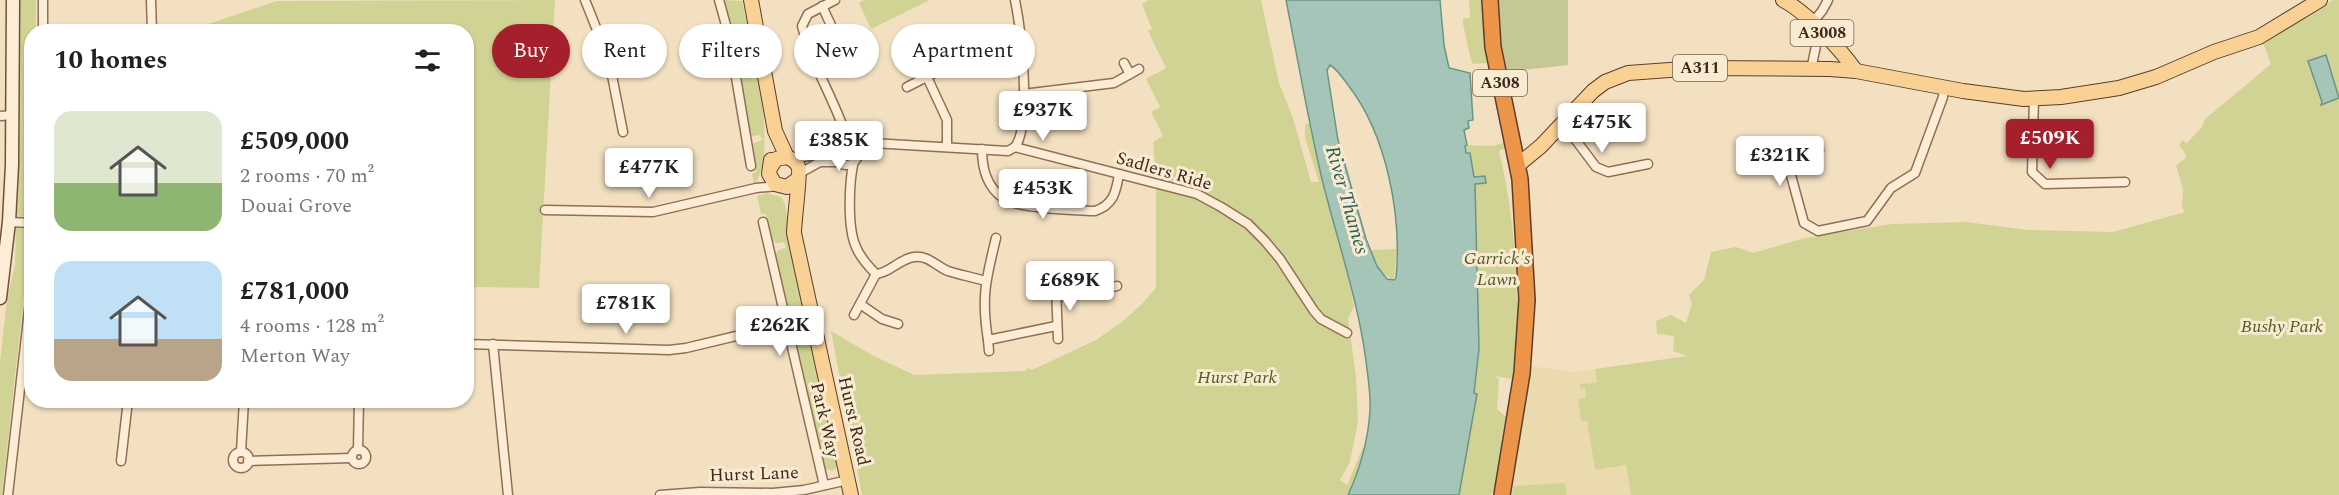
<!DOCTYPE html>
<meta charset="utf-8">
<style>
body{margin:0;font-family:Spectral,serif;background:#f2f2f2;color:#202124;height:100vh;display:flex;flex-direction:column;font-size:22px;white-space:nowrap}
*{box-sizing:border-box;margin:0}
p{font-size:20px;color:#757577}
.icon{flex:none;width:33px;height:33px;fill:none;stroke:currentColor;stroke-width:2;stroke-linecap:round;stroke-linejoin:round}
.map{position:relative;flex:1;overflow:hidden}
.sheet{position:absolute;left:24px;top:24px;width:450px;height:384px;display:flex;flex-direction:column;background:#fff;border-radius:24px;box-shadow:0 2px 4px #0004}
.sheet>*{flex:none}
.banner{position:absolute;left:492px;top:24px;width:570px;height:54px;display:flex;gap:12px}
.price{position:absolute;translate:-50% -51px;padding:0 14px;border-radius:6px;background:#fff;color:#222;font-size:20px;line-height:39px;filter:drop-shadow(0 2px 3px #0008)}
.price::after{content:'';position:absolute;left:50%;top:36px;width:18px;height:14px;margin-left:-9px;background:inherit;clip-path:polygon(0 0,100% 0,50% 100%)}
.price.active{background:#a61f2c;color:#fff}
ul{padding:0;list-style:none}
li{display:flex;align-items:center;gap:18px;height:150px;padding:0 30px}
li span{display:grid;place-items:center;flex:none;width:168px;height:120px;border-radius:18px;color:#555}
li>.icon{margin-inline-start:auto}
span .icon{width:72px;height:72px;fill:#fffc;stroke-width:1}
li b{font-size:26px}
h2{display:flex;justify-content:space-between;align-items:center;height:72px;padding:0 30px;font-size:26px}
.pill{padding:0 21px;border-radius:27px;background:#fff;box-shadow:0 2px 4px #0004;font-size:21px;line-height:54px}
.pill.active{background:#a61f2c;color:#fff}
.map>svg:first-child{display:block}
.farmland{fill:#eadaae}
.green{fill:#d1d394}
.cemetery{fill:#c5c794}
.water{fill:#a4c5b8;stroke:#6a9586;stroke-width:1.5;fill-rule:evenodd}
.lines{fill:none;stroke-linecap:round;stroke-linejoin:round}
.street-casing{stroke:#8f6f56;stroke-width:11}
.secondary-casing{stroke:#715039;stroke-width:15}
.primary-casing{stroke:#5c3d2b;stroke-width:16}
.highway-casing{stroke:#5c3d2b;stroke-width:18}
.street{stroke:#fdedd6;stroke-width:8}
.secondary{stroke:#fdedd6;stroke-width:12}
.primary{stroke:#fad195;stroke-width:14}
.highway{stroke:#ec9548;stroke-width:15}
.labels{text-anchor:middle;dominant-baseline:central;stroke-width:6;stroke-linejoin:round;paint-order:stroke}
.shield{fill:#f9ead2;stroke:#756353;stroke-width:1.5}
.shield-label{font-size:16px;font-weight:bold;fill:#3d291c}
.street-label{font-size:18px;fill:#3d291c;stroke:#f9ead2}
.park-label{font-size:18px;font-style:italic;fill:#535c20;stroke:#f9ead2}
.water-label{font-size:20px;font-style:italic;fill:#2a5f56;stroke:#f9ead2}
</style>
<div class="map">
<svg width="2339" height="495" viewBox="0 0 2339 495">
<rect width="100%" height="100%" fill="#f3e0c1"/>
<polygon class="farmland" points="1530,366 1575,372 1595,369 1597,383 1585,388 1586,398 1578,400 1587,420 1595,470 1626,465 1631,495 1567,495 1565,483 1513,486"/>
<g class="green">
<polygon points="18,0 36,0 36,31 32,32 31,216 19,217 17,214 19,172"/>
<polygon points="555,0 539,288 467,287 466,32 208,32 208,24 277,1"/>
<path d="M723,0l19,1c9,40 38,152 12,184l-2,-11 4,-2 -5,-25 3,-4 8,-3 -2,-5 -7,1 -4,-2z"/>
<polygon points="864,0 930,0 871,29 859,3"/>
<polygon points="1148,0 1261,0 1279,83 1293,118 1311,182 1319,182 1305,138 1305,124 1313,122 1345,252 1354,307 1348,318 1356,377 1358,421 1350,462 1340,480 1347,485 1363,447 1370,452 1353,495 862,495 831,331 872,355 914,375 1025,371 1027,368 1032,370 1096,340 1123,321 1142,304 1156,288 1156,177 1153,142 1163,136 1151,112 1160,107 1146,79 1166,68 1148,31 1152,29 1142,4"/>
<polygon points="1469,0 1483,0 1487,63 1473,64 1471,60 1463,24 1463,18 1470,18"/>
<polygon points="2333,0 2339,0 2339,495 1631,495 1626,465 1595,470 1587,421 1581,421 1578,399 1586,398 1585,388 1580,389 1580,384 1597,383 1595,369 1688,356 1673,351 1674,336 1657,334 1656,321 1671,315 1686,323 1692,304 1689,295 1704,280 1711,252 1736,247 1753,253 1805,238 1892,224 1966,222 2029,230 2113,232 2185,212 2182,208 2183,189 2176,166 2186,157 2184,151 2179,146 2182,140 2187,143 2202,127 2205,119 2271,64 2263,43"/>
<path d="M1505,142v6l-6,3c12,50 17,97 18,148l3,1 -4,59 -4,20 -17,-3 4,3 -2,30 9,8 -5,23 2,3 -7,46 -6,6h-31l3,-14 -2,-4 3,-5 14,-78 -3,-1c5,-33 8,-66 0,-99l5,-2 -4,-108 8,-1 -9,-5 -4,-25h-4l-1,-8 28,1z"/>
<polygon points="767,193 781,197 785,204 792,255 837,463 836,468 832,471 824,468 775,256 778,250 786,248 784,242 776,243 771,240 766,214 761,214 757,196"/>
<polygon points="19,226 29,227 31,230 2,495 0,495 0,362 7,299 15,265 16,228"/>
<path d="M1397,249l-3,29 -2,1c-11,-5 -17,-18 -21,-29z"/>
<polygon points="1565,483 1567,495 1512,495 1513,486"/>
</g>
<polygon class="cemetery" points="1499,0 1568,0 1568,65 1507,72 1502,46"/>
<g class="water">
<path d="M1286,0h154l4,45 5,23 21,5 3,47 -5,1 1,7 -5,2 3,15 -2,1 1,7h4l4,24 11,-1 1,7 -11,1 4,165 -5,44 3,1 -18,101h-111c12,-26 20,-54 22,-84 1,-16 -2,-33 -4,-50 -8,-62 -29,-121 -44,-182 -14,-59 -24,-119 -36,-179zM1330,65c7,4 13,13 18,20 39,50 54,131 48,193l-2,2 -7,-1 -10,-13 -11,-27 -28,-99 -11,-70z"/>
<polygon points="2326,55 2339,98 2321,105 2322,102 2308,61"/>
</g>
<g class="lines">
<defs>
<g id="street">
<polyline points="151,0 152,32"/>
<polyline points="585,0 609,60 623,132"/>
<polyline points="719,0 729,36 751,166"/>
<path d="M835,0l-27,14 -6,12c10,40 34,76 46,115"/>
<path d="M1015,0c6,29 17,124 0,147"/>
<polyline points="1812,23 1822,11 1828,0"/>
<polyline points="43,32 43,0"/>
<polyline points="812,54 835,41 836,36 822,6"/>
<polyline points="1124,63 1130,74"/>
<polyline points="1811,70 1819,31"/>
<polyline points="927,77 947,120 947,146"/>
<polyline points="907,87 946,67"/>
<polyline points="1023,94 1114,83 1139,69"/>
<polyline points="2034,98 2032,172 2045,184 2125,182"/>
<polyline points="0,116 13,115"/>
<polyline points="1563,123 1596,167 1608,172 1648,164"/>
<circle cx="846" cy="153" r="12"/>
<polyline points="855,146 872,143 1008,151 1015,147 1197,194 1221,207 1248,224 1265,241 1280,259 1314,311 1321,319 1347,333"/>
<path d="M982,149c0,19 4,37 21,49 14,11 72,12 92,13 18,-6 21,-18 24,-37"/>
<polyline points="1819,150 1786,157 1804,223 1818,231 1867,221 1891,188 1915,173 1943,97 1944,87"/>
<polyline points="792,159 814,155 836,146"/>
<path d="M854,160c-5,21 -7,67 2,87 4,10 12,19 20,27 14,-1 23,-15 38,-17 14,-2 22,9 34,14 12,4 25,6 37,10"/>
<polyline points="800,173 820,162 838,162"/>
<polyline points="545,210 653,212 756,188 778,186"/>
<polyline points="9,222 32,223"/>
<polyline points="763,222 824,485"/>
<path d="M996,238c-10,41 -15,59 -8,102l68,-14"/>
<polyline points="1056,287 1058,339"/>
<polyline points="1056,296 1073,296 1117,286"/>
<polyline points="860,304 882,319 898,324"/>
<polyline points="854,315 876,274"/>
<polyline points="988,340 989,351"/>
<polyline points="466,344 669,350 686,348 786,324"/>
<polyline points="493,344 508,495"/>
<circle cx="359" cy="457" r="7"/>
<polyline points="358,450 359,400"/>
<polyline points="241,452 244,400"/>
<circle cx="241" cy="460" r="8"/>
<polyline points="121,461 128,400"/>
<polyline points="248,461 352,458"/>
<polyline points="8,495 32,283"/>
<polyline points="660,495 700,492 773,493 804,490 848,480"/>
</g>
<polyline id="secondary" points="0,298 9,222 12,165 13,0"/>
<g id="primary">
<polyline points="751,0 775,131 787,157"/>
<path d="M1783,0c25,13 57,49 73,71"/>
<polyline points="771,160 769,174 775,184 787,187 798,179"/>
<polyline points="1518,165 1541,146 1593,91 1605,82 1628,73 1697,68 1830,69 1856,71 1963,91 2024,99 2061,97 2119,88 2156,77 2214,52 2259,37 2320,0"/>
<path d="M770,168l6,-9 11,-2c5,2 9,4 11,9 3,5 -4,55 -4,67l57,262"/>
</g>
<polyline id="highway" points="1490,0 1493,47 1520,179 1527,300 1522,373 1502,495"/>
</defs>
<use href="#street" class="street-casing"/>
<use href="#secondary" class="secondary-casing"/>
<use href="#primary" class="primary-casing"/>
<use href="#highway" class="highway-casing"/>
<use href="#street" class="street"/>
<use href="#secondary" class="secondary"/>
<use href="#primary" class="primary"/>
<use href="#highway" class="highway"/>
</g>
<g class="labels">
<g class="shield">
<rect x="1790.5" y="20" width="63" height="26" rx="4.5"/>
<rect x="1673" y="55" width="54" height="26" rx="4.5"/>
<rect x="1473" y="70" width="54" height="26" rx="4.5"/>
</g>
<g class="shield-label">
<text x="1822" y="33">A3008</text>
<text x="1700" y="68">A311</text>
<text x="1500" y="83">A308</text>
</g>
<g class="street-label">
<text transform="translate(1164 171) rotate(16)">Sadlers Ride</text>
<text transform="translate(825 420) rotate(77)">Park Way</text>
<text transform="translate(854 421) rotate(77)">Hurst Road</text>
<text transform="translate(754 474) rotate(-2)">Hurst Lane</text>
</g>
<g class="park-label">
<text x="1497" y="258">Garrick's<tspan x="1497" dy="21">Lawn</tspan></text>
<text x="2282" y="326">Bushy Park</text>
<text x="1237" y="377">Hurst Park</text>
</g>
<g class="water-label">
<text transform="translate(1347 200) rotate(74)">River Thames</text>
</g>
</g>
</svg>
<b class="price" style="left:1043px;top:142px">£937K</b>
<b class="price" style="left:1602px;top:154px">£475K</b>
<b class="price active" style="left:2050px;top:170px">£509K</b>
<b class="price" style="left:839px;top:172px">£385K</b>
<b class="price" style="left:1780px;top:187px">£321K</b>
<b class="price" style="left:649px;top:199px">£477K</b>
<b class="price" style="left:1043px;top:220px">£453K</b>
<b class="price" style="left:1070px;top:312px">£689K</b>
<b class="price" style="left:626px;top:335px">£781K</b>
<b class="price" style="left:780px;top:357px">£262K</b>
<div class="banner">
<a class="pill active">Buy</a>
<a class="pill">Rent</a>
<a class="pill">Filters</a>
<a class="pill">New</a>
<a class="pill">Apartment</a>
</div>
<section class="sheet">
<h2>10 homes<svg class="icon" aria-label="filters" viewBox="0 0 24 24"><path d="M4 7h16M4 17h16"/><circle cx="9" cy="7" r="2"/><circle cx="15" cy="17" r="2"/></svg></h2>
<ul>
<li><span style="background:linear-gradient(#dfe7d0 60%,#8fb573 0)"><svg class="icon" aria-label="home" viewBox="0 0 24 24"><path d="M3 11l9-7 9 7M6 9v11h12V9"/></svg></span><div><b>£509,000</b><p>2 rooms · 70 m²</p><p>Douai Grove</p></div></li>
<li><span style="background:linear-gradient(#bfe0f5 65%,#b9a48a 0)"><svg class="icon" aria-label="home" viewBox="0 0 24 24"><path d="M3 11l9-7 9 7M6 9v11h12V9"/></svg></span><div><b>£781,000</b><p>4 rooms · 128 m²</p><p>Merton Way</p></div></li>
</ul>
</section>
</div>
